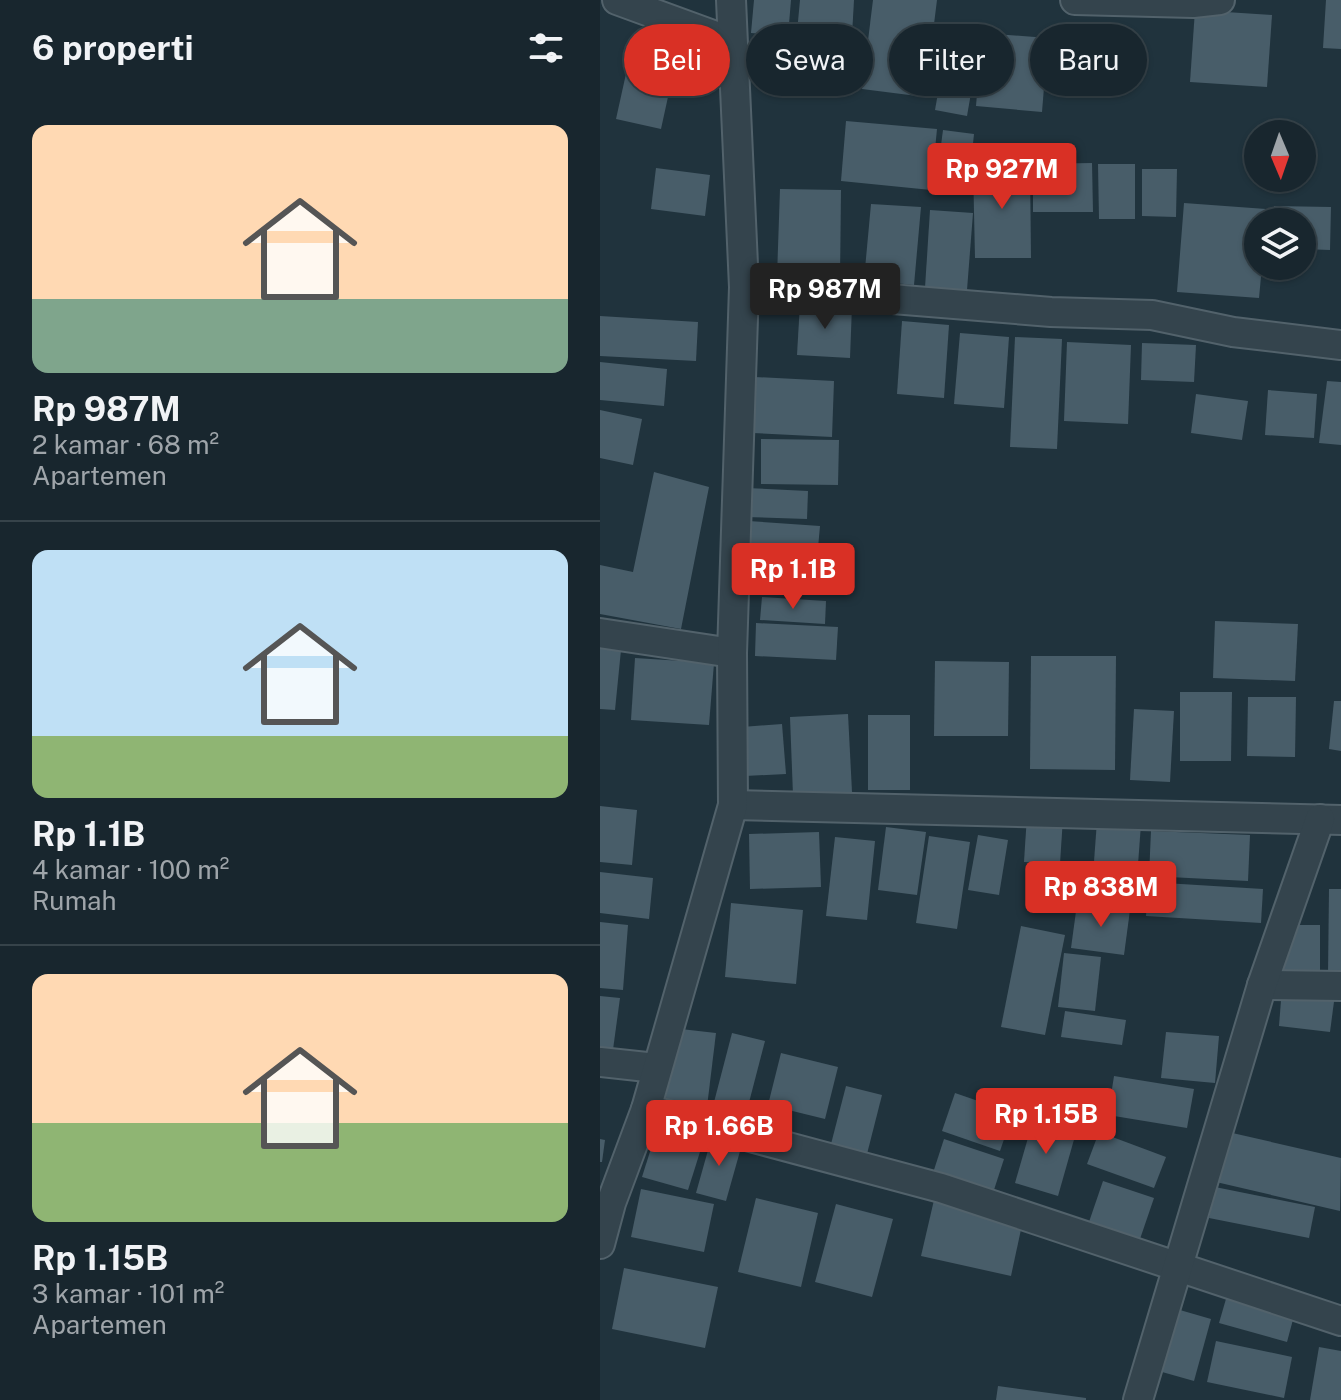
<!DOCTYPE html>
<html lang="id">
<meta charset="utf-8">
<style>
body{margin:0;font-family:"Public Sans",sans-serif;background:#25323a;color:#f1f3f6;height:100vh;display:flex;flex-direction:column;font-size:30px;white-space:nowrap}
*{box-sizing:border-box;margin:0}
p{font-size:26px;color:#9fa5aa}
.icon{flex:none;width:44px;height:44px;fill:none;stroke:currentColor;stroke-width:2;stroke-linecap:round;stroke-linejoin:round}
.map{position:relative;flex:1;overflow:hidden}
.panel{display:flex;flex-direction:column;background:#18262e;width:600px}
.panel>*{flex:none}
.guide{position:absolute;left:24px;top:24px;width:596px;height:72px;display:flex;gap:16px}
.needle{width:52px;rotate:178deg}
.fabs{position:absolute;left:644px;top:120px;display:grid;gap:16px}
.fabs a{display:grid;place-items:center;width:72px;height:72px;border-radius:50%;background:#18262e;box-shadow:0 2px 6px #0004,0 0 0 2px #36434a;font-size:40px}
.price{position:absolute;translate:-50% -68px;padding:0 18px;border-radius:8px;background:#d93025;color:#fff;font-size:26px;line-height:52px;filter:drop-shadow(0 2px 4px #0008)}
.price::after{content:'';position:absolute;left:50%;top:48px;width:24px;height:18px;margin-left:-12px;background:inherit;clip-path:polygon(0 0,100% 0,50% 100%)}
.price.on{background:#222;color:#fff}
ul{padding:0;list-style:none}
li{display:grid;align-content:center;gap:16px;height:424px;padding:0 32px}
li+li{border-top:2px solid #36434a}
li span{display:grid;place-items:center;height:248px;border-radius:16px;color:#555}
li>.icon{margin-inline-start:auto}
span .icon{width:144px;height:144px;fill:#fffc;stroke-width:1}
li b{font-size:34px}
h2{display:flex;justify-content:space-between;align-items:center;height:96px;padding:0 32px;font-size:34px}
.tag{padding:0 28px;border-radius:36px;background:#18262e;box-shadow:0 2px 6px #0004,0 0 0 2px #36434a;font-size:28px;line-height:72px}
.tag.on{background:#d93025;color:#fff}
main{display:flex;flex:1;min-height:0}
.map>svg:first-child{display:block}
.building{fill:#485d69}
.lines{fill:none;stroke-linecap:round;stroke-linejoin:round}
.street-casing{stroke:#52626b;stroke-width:32}
.street{stroke:#34444d;stroke-width:28}
</style>
<main>
<section class="panel">
<h2>6 properti<svg class="icon" aria-label="filters" viewBox="0 0 24 24"><path d="M4 7h16M4 17h16"/><circle cx="9" cy="7" r="2"/><circle cx="15" cy="17" r="2"/></svg></h2>
<ul>
<li><span style="background:linear-gradient(#ffd9b3 70%,#7fa58c 0)"><svg class="icon" aria-label="home" viewBox="0 0 24 24"><path d="M3 11l9-7 9 7M6 9v11h12V9"/></svg></span><div><b>Rp 987M</b><p>2 kamar · 68 m²</p><p>Apartemen</p></div></li>
<li><span style="background:linear-gradient(#bfe0f5 75%,#8fb573 0)"><svg class="icon" aria-label="home" viewBox="0 0 24 24"><path d="M3 11l9-7 9 7M6 9v11h12V9"/></svg></span><div><b>Rp 1.1B</b><p>4 kamar · 100 m²</p><p>Rumah</p></div></li>
<li><span style="background:linear-gradient(#ffd9b3 60%,#8fb573 0)"><svg class="icon" aria-label="home" viewBox="0 0 24 24"><path d="M3 11l9-7 9 7M6 9v11h12V9"/></svg></span><div><b>Rp 1.15B</b><p>3 kamar · 101 m²</p><p>Apartemen</p></div></li>
</ul>
</section>
<div class="map">
<svg width="741" height="1400" viewBox="0 0 741 1400">
<rect width="100%" height="100%" fill="#20333d"/>
<g class="building">
<polygon points="154,0 191,0 188,36 151,33"/>
<polygon points="200,0 254,0 252,35 197,32"/>
<polygon points="273,0 337,0 325,97 262,89"/>
<polygon points="726,0 741,0 741,49 723,48"/>
<polygon points="595,10 672,15 667,87 590,82"/>
<polygon points="382,33 448,38 442,112 376,106"/>
<polygon points="33,42 78,51 61,129 16,119"/>
<polygon points="347,42 379,47 367,116 335,110"/>
<polygon points="246,121 337,129 331,190 241,181"/>
<polygon points="343,130 374,134 370,172 338,168"/>
<polygon points="492,163 493,212 433,212 433,164"/>
<polygon points="498,164 535,164 535,219 499,219"/>
<polygon points="373,165 430,165 431,258 375,258"/>
<polygon points="56,168 110,175 105,216 51,209"/>
<polygon points="542,169 577,169 576,217 542,216"/>
<polygon points="180,189 241,190 240,278 177,277"/>
<polygon points="584,203 666,209 665,222 658,222 658,266 662,266 659,298 577,292"/>
<polygon points="271,204 321,207 314,285 264,280"/>
<polygon points="674,206 731,207 730,250 702,249 702,222 674,222"/>
<polygon points="330,210 373,213 367,290 325,288"/>
<polygon points="200,303 252,306 250,358 197,355"/>
<polygon points="0,316 98,322 96,361 0,356"/>
<polygon points="302,321 349,325 344,398 297,394"/>
<polygon points="360,333 409,337 404,408 354,404"/>
<polygon points="415,337 462,339 457,449 410,447"/>
<polygon points="467,342 531,345 528,424 464,421"/>
<polygon points="542,343 596,345 594,382 541,380"/>
<polygon points="0,362 67,369 64,406 0,400"/>
<polygon points="155,377 234,381 232,437 153,433"/>
<polygon points="727,381 741,382 741,445 719,443"/>
<polygon points="668,390 717,394 714,438 665,435"/>
<polygon points="596,394 648,401 642,440 591,433"/>
<polygon points="0,410 42,419 33,465 0,458"/>
<polygon points="161,439 239,440 238,485 161,484"/>
<polygon points="54,472 109,487 81,629 0,614 0,565 33,572"/>
<polygon points="146,488 208,491 207,519 145,517"/>
<polygon points="148,521 220,526 217,559 145,553"/>
<polygon points="149,558 236,563 234,595 148,590"/>
<polygon points="162,597 226,601 225,624 160,620"/>
<polygon points="615,621 698,624 695,681 613,678"/>
<polygon points="156,623 238,627 236,660 155,656"/>
<polygon points="0,648 21,650 15,710 0,709"/>
<polygon points="431,656 516,656 515,770 430,769"/>
<polygon points="35,658 114,663 109,725 31,720"/>
<polygon points="335,661 409,662 408,736 334,736"/>
<polygon points="580,692 632,692 631,761 580,761"/>
<polygon points="648,697 696,697 695,757 647,756"/>
<polygon points="734,701 741,701 741,751 729,749"/>
<polygon points="534,709 574,711 570,782 530,780"/>
<polygon points="248,714 252,792 193,795 190,717"/>
<rect x="268" y="715" width="42" height="75"/>
<polygon points="182,724 186,774 145,776 142,727"/>
<polygon points="0,806 37,810 32,865 0,862"/>
<polygon points="427,815 463,817 460,864 424,862"/>
<polygon points="497,821 541,824 535,905 491,902"/>
<polygon points="286,827 326,832 317,895 278,890"/>
<polygon points="551,831 650,835 648,881 549,876"/>
<polygon points="219,832 221,887 150,889 149,834"/>
<polygon points="378,835 408,840 399,895 368,890"/>
<polygon points="329,836 370,842 357,929 316,923"/>
<polygon points="235,837 275,841 267,920 226,916"/>
<polygon points="0,872 53,878 49,919 0,913"/>
<polygon points="548,882 663,889 661,923 546,916"/>
<polygon points="729,889 741,889 741,975 728,975"/>
<polygon points="131,903 203,910 196,984 125,977"/>
<polygon points="477,904 530,910 524,955 471,948"/>
<polygon points="0,922 28,925 23,990 0,988"/>
<rect x="683" y="925" width="37" height="54"/>
<polygon points="421,926 465,935 445,1035 401,1027"/>
<polygon points="464,953 501,957 495,1011 458,1007"/>
<polygon points="682,988 735,994 730,1032 679,1026"/>
<polygon points="0,996 20,998 12,1057 0,1056"/>
<polygon points="465,1011 526,1020 522,1045 461,1037"/>
<polygon points="72,1028 116,1033 106,1115 61,1110"/>
<polygon points="566,1032 619,1036 615,1083 561,1078"/>
<polygon points="132,1033 165,1041 146,1114 113,1106"/>
<polygon points="181,1053 238,1067 225,1119 168,1105"/>
<polygon points="514,1076 594,1089 587,1128 508,1115"/>
<polygon points="246,1086 282,1095 267,1154 231,1144"/>
<polygon points="355,1093 413,1113 400,1151 342,1131"/>
<polygon points="434,1117 477,1129 458,1196 415,1183"/>
<polygon points="59,1123 105,1136 88,1190 42,1177"/>
<polygon points="499,1132 566,1157 554,1188 487,1164"/>
<polygon points="628,1132 741,1158 740,1211 616,1182"/>
<polygon points="112,1136 142,1144 126,1201 96,1193"/>
<polygon points="0,1139 5,1140 2,1162 0,1162"/>
<polygon points="344,1139 404,1159 392,1196 332,1176"/>
<polygon points="503,1181 554,1198 540,1239 489,1222"/>
<polygon points="615,1187 715,1207 709,1238 609,1218"/>
<polygon points="41,1189 114,1204 104,1252 31,1237"/>
<polygon points="156,1198 218,1213 201,1287 138,1272"/>
<polygon points="334,1200 423,1220 411,1276 321,1256"/>
<polygon points="236,1204 293,1219 272,1297 215,1282"/>
<polygon points="24,1268 118,1287 105,1348 12,1329"/>
<polygon points="628,1292 695,1312 687,1342 619,1323"/>
<polygon points="573,1308 611,1319 594,1381 555,1370"/>
<polygon points="616,1341 692,1357 684,1398 607,1382"/>
<polygon points="719,1347 741,1351 741,1400 710,1400"/>
<polygon points="398,1386 486,1398 486,1400 396,1400"/>
</g>
<g class="lines">
<defs>
<g id="street">
<polyline points="17,0 132,42"/>
<polyline points="475,0 593,3 620,0"/>
<polyline points="144,287 451,312 552,315 633,332 741,345"/>
<polyline points="0,633 132,653"/>
<polyline points="133,805 741,820"/>
<polyline points="662,985 741,986"/>
<polyline points="0,1062 56,1068"/>
<polyline points="46,1109 341,1188 741,1321"/>
<polyline points="0,1244 11,1203 46,1109 133,805 132,653 144,287 131,0"/>
<polyline points="538,1400 662,985 720,819"/>
</g>
</defs>
<use href="#street" class="street-casing"/>
<use href="#street" class="street"/>
</g>
</svg>
<div class="fabs">
<a><svg class="needle" viewBox="-14 -14 28 28"><path d="M0-13l5 13h-10z" fill="#e53935"/><path d="M0 13l5-13h-10z" fill="#9fa5aa"/></svg></a>
<a><svg class="icon" aria-label="layers" viewBox="0 0 24 24"><path d="M12 4l9 5-9 5-9-5zM3 14l9 5 9-5"/></svg></a>
</div>
<b class="price" style="left:402px;top:211px">Rp 927M</b>
<b class="price on" style="left:225px;top:331px">Rp 987M</b>
<b class="price" style="left:193px;top:611px">Rp 1.1B</b>
<b class="price" style="left:501px;top:929px">Rp 838M</b>
<b class="price" style="left:446px;top:1156px">Rp 1.15B</b>
<b class="price" style="left:119px;top:1168px">Rp 1.66B</b>
<div class="guide">
<a class="tag on">Beli</a>
<a class="tag">Sewa</a>
<a class="tag">Filter</a>
<a class="tag">Baru</a>
</div>
</div>
</main>
